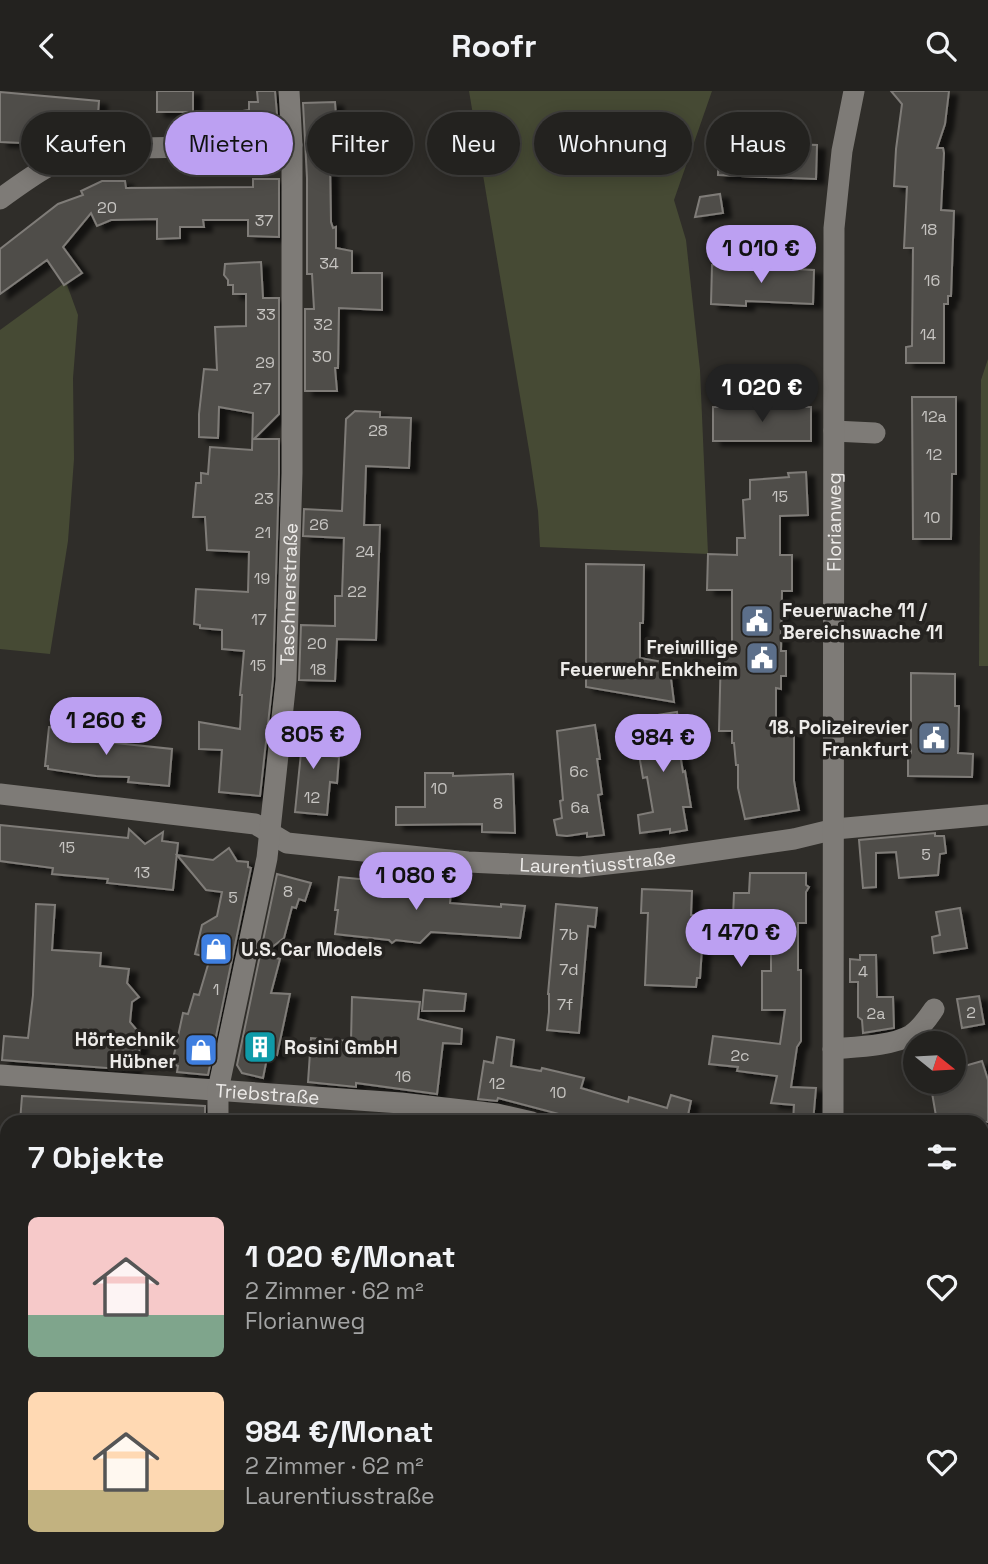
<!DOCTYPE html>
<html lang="de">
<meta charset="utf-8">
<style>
body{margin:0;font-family:"Space Grotesk",sans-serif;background:#2b2a28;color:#f1f3f6;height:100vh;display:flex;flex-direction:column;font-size:26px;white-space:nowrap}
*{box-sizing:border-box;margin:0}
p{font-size:23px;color:#a3a4a4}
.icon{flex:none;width:38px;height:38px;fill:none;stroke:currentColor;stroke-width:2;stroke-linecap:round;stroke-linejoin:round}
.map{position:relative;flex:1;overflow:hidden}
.side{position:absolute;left:0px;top:1024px;width:989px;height:450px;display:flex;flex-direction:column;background:#23221f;border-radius:21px 21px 0 0;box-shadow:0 4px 18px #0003,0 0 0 2px #403f3d}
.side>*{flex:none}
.hud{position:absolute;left:21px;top:21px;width:947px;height:63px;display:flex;gap:14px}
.needle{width:46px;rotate:108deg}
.controls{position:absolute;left:903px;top:940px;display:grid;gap:14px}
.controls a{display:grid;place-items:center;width:63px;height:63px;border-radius:50%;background:#23221f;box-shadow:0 4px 18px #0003,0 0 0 2px #403f3d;font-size:35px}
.price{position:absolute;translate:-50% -60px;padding:0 16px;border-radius:24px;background:#bca0f2;color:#111;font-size:23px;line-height:46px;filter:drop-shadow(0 2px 4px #0008)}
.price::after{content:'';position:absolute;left:50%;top:42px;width:21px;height:16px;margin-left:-10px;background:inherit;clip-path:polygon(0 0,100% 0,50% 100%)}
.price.selected{background:#222;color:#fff}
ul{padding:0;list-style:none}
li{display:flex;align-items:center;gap:21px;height:175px;padding:0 28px}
li span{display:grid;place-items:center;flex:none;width:196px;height:140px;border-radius:10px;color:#555}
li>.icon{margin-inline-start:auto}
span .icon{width:84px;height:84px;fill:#fffc;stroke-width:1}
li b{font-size:30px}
h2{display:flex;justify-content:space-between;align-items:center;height:84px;padding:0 28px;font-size:30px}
.pill{padding:0 24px;border-radius:32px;background:#23221f;box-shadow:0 4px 18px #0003,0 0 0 2px #403f3d;font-size:24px;line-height:63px}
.pill.selected{background:#bca0f2;color:#111}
header{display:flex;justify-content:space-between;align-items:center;height:91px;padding:0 28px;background:#23221f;font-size:32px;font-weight:700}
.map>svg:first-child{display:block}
.green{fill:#464a34}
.building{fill:#4f4d49;stroke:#7f7c78;stroke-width:2;filter:url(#shadow)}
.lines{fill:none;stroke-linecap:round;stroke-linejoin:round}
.minor{stroke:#7e7b77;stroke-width:21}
.labels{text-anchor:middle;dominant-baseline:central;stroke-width:7;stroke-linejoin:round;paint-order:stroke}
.number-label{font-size:16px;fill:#c6c4c1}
.street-label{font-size:19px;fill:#edebe9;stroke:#252320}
.poi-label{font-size:19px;font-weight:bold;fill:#edebe9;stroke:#252320;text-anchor:start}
</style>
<header><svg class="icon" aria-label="back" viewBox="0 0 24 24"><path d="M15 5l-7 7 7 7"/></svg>Roofr<svg class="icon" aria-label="search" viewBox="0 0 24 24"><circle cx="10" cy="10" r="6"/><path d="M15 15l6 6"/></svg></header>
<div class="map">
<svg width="988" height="1473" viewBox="0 0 988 1473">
<defs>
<filter id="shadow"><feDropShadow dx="8" dy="4.5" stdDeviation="2" flood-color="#0009"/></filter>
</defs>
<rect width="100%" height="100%" fill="#2f2d29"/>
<g class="green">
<polygon points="469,0 712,0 674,109 686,149 700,279 708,463 540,456 538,420 530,365"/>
<polygon points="66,191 78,224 73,287 74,368 68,450 50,563 0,558 0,239"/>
<polygon points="988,268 988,575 979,575 981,289"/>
</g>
<g class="building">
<rect x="157" y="0" width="36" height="21"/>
<polygon points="257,0 275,0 278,35 244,36 242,20 249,19 249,11 258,11"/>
<polygon points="891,0 949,0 945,33 937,57 943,57 944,62 941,119 954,120 951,205 948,205 948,213 944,213 944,272 906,272 906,256 912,255 913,157 904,157 907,96 894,95 896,58 902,13"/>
<polygon points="0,1 99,10 97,36 81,34 80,39 71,39 70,42 64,41 64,46 51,45 51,50 22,48 22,52 0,51"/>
<polygon points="335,11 339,69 330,69 331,131 333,137 336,136 336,157 352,160 352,182 382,182 382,219 339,217 338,277 335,277 337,300 305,300 305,218 314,218 312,183 307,183 307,87 303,12"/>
<polygon points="719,50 817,54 816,88 718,84"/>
<polygon points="253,88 279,88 279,146 248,145 248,129 203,129 204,136 180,136 180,147 157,148 157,128 111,129 97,135 91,122 63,156 82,182 64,194 47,169 0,203 0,158 58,113 83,104 81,100 102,90 125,90 126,97 253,96"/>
<polygon points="720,103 723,122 695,126 700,106"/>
<polygon points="261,171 263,207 279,207 279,323 254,348 279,348 279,382 273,588 260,705 219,701 222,659 199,658 199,631 240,638 242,604 240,604 244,560 222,558 222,539 200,537 200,534 194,533 196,498 248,501 249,461 207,459 205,426 193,426 196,392 201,392 201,382 208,383 210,356 252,359 253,322 219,316 218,347 199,346 199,323 204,278 217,279 215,236 246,235 246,203 233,203 233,194 228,194 228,189 224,184 225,173"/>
<polygon points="712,174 814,179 813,213 746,210 746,215 711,213"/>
<polygon points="912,306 956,306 956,383 952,383 951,448 913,448"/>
<rect x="713" y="316" width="98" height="34"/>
<polygon points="355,320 380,321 380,326 411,327 409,377 366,375 364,434 380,434 376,549 337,548 335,590 299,589 301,534 335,535 335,505 342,505 344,447 303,445 304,418 342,420 346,328"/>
<polygon points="806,381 808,424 780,425 780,464 792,464 792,500 782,500 781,560 786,560 786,585 781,585 781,598 776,597 776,640 794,640 794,690 799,719 745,728 738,697 738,674 736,674 734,652 732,652 732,640 719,640 721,560 732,560 732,499 707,499 708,463 737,464 737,447 745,447 743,409 750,408 750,389 789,386 788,382"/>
<polygon points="586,473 644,474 643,532 640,532 640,567 669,572 674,611 586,596"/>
<polygon points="911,582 955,583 955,615 959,615 958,662 973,663 972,686 908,685 908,661 911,662"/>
<polygon points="677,621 680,645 677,646 680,663 683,681 685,680 691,716 683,716 687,739 670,742 670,738 640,742 638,724 653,721 647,686 643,687 637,652 642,651 638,627"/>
<polygon points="595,634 600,668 597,668 602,703 598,704 604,744 587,746 587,742 567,745 557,744 554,729 562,727 560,710 563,709 557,640"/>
<polygon points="49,636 108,642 107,651 172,658 169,695 128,691 129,686 96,685 48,678 48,675 45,675"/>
<polygon points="294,636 323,638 322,664 339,666 337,692 330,691 327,724 295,721 301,662 291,661"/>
<polygon points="425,682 453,682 453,685 513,683 515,742 482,741 482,733 396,734 396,716 425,716"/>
<polygon points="0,734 128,747 129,738 145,753 163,741 162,750 178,752 173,799 107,792 108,788 52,783 53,777 0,770"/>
<polygon points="935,742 935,745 944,745 946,762 940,763 938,784 899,787 896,761 876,762 876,796 863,797 859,749"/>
<polygon points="229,757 237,770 248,771 248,776 251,777 208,984 177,981 178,975 172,973 183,922 188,923 194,903 199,904 210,867 195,863 202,834 217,825 222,801 206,799 177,764 213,769"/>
<polygon points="750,782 806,782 806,794 809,796 806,801 806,832 798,832 798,879 801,879 801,950 797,956 791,996 816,997 813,1031 793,1031 794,1014 771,1012 777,985 737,980 738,976 709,973 713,945 780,953 785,919 762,919 762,880 771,880 771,842 703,842 700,887 697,887 696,896 645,894 648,822 641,822 642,798 692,800 691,824 733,826 734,802 749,802"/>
<polygon points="277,783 311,792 305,810 299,808 296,817 292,816 284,847 263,863 280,868 271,902 290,903 277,964 268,962 263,987 242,982 237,974"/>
<polygon points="339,786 399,792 400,786 435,790 434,796 451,798 450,812 501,816 501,813 525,815 520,847 431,841 420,852 396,849 392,852 389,849 335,843 338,819 335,819"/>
<polygon points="36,813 55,814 52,859 101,862 100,875 129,878 127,892 139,906 132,911 130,931 141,944 138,970 133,974 133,979 2,969 4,945 28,947 33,904"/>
<polygon points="556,813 597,817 595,836 588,835 579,942 547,939 549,921 549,903 548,903"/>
<polygon points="960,817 967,857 934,862 932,846 940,844 936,821"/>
<polygon points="860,864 876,864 877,906 893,906 894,937 863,942 862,929 858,926 858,891 850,891 850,868 860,869"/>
<polygon points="424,899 466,903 464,920 422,920"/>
<polygon points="979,905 984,933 962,937 957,908"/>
<polygon points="352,906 420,911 418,928 462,938 461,953 443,952 437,1003 356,992 356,996 308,991 311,947 351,950"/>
<polygon points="497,946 514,949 511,975 541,980 542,977 584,987 581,997 628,1011 629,1006 667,1017 671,1004 691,1010 688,1024 697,1026 696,1031 589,1031 498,1007 497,1010 478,1008 484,970 493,972"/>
<polygon points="982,970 988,989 988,1031 937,1031 930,990 954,990 954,978"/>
<polygon points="22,1005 205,1015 205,1031 39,1029 39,1031 20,1031"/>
<polygon points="403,1025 434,1029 433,1031 403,1031"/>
</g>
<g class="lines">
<g class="minor">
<path d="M0,108c29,-21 55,-40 89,-50l203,-4"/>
<polyline points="834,340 875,342"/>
<path id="s1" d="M0,703l255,30 32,19 181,19 112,5 82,-9 132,-19 41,-10 153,-14"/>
<path d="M833,958c22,-2 59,-3 78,-14 9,-6 17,-17 23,-26"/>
<path id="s2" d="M0,984l401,28 96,11 35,8"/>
<path id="s3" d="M218,1031v-32l49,-232 19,-178 6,-207v-328l-3,-54"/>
<path id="s4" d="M833,1031l1,-894 8,-77 12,-60"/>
<polyline points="982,1050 988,1049"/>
<polyline points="982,1149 988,1148"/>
<polyline points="982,1292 988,1294"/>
<polyline points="0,1318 7,1319"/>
<polyline points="304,1466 304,1473"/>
<polyline points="68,1473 68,1466"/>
<polyline points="908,1473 908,1466"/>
</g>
</g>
<defs>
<symbol id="civic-square" viewBox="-11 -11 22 22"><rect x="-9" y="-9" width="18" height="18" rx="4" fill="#5c6f8a" stroke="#252320"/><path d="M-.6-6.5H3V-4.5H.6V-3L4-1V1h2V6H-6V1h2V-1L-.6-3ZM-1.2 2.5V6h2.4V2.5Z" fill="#fff"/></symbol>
<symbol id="shop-square" viewBox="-11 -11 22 22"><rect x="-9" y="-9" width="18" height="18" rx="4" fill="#3f7fe0" stroke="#252320"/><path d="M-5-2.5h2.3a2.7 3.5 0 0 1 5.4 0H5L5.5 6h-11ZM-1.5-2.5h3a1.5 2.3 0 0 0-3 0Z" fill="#fff"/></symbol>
<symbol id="building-square" viewBox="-11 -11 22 22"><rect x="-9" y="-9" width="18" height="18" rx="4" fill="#0f9aa8" stroke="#252320"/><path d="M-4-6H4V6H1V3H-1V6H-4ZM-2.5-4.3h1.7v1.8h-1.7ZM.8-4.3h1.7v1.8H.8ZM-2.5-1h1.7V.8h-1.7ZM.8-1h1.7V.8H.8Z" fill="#fff"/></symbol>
</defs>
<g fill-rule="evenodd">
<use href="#civic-square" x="738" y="511" width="38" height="38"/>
<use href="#civic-square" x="743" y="548" width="38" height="38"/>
<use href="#civic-square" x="915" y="628" width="38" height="38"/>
<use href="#shop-square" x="197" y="839" width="38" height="38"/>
<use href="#building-square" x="241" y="937" width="38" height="38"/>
<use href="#shop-square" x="182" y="940" width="38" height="38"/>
</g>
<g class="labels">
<g class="number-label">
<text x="107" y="116">20</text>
<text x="264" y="129">37</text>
<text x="929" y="138">18</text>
<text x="329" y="172">34</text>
<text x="932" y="189">16</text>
<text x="266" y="223">33</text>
<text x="323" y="233">32</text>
<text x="928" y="243">14</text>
<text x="322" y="265">30</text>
<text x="265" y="271">29</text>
<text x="262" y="297">27</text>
<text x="934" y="325">12a</text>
<text x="378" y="339">28</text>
<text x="934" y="363">12</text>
<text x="780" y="405">15</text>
<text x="264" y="407">23</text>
<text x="932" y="426">10</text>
<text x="319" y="433">26</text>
<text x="263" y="441">21</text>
<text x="365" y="460">24</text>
<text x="262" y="487">19</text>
<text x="357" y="500">22</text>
<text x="259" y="528">17</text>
<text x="317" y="552">20</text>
<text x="258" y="574">15</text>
<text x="318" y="578">18</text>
<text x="579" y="680">6c</text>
<text x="439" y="697">10</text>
<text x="312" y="706">12</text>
<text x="498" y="712">8</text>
<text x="580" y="716">6a</text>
<text x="67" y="756">15</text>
<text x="926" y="763">5</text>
<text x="142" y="781">13</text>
<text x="288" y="800">8</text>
<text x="233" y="806">5</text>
<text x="569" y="843">7b</text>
<text x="569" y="878">7d</text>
<text x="863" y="880">4</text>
<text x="216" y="898">1</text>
<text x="565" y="913">7f</text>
<text x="971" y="921">2</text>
<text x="876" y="922">2a</text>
<text x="740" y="964">2c</text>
<text x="403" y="985">16</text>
<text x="497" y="992">12</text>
<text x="558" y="1001">10</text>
</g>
<g class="street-label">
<text stroke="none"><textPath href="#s4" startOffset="600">Florianweg</textPath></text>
<text stroke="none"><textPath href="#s3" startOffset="534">Taschnerstraße</textPath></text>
<text stroke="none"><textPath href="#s1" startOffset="606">Laurentiusstraße</textPath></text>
<text stroke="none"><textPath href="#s2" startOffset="268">Triebstraße</textPath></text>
</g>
<g class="poi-label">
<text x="782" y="519">Feuerwache 11 /<tspan x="782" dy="22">Bereichswache 11</tspan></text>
<text x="738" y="556" text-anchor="end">Freiwillige<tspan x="738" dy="22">Feuerwehr Enkheim</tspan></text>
<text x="909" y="636" text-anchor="end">18. Polizeirevier<tspan x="909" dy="22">Frankfurt</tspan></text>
<text x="241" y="858">U.S. Car Models</text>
<text x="176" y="948" text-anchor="end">Hörtechnik<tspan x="176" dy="22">Hübner</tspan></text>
<text x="284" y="956">Rosini GmbH</text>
</g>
</g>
</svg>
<div class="controls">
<a><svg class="needle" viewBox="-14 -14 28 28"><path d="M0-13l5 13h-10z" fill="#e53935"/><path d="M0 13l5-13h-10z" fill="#a3a4a4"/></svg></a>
</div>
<b class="price" style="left:761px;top:194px">1 010 €</b>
<b class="price selected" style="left:762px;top:333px">1 020 €</b>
<b class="price" style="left:106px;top:666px">1 260 €</b>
<b class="price" style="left:313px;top:680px">805 €</b>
<b class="price" style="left:663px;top:683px">984 €</b>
<b class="price" style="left:416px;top:821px">1 080 €</b>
<b class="price" style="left:741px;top:878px">1 470 €</b>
<div class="hud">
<a class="pill">Kaufen</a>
<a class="pill selected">Mieten</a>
<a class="pill">Filter</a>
<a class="pill">Neu</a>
<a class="pill">Wohnung</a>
<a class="pill">Haus</a>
</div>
<section class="side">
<h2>7 Objekte<svg class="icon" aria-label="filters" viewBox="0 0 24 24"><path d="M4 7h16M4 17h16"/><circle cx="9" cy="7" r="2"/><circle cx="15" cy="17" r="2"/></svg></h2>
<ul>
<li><span style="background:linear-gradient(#f6c9c9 70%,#7fa58c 0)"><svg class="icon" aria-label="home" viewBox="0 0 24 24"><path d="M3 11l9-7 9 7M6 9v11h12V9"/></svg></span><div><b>1 020 €/Monat</b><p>2 Zimmer · 62 m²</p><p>Florianweg</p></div><svg class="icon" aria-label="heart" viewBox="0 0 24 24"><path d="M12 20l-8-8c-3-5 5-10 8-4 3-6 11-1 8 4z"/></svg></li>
<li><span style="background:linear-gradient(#ffd9b3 70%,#c2b280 0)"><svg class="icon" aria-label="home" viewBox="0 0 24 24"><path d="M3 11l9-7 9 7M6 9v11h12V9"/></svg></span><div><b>984 €/Monat</b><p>2 Zimmer · 62 m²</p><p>Laurentiusstraße</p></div><svg class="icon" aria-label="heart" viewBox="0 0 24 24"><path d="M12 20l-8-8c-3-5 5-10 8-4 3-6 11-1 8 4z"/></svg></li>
</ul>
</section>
</div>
